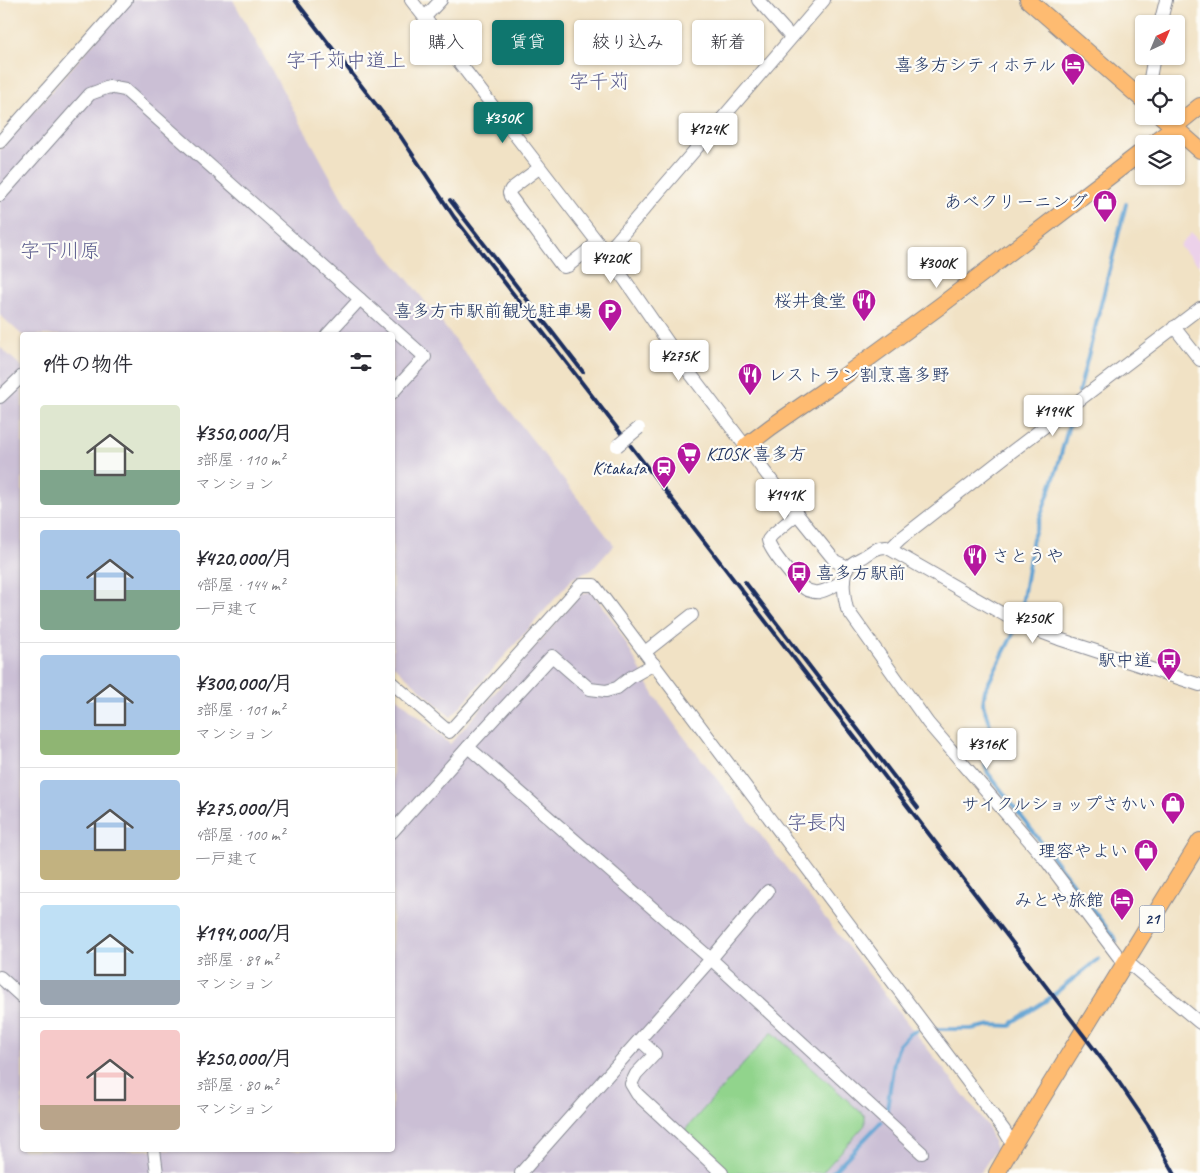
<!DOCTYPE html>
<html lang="ja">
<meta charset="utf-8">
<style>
body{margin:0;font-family:Caveat,"Klee One",sans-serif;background:#f2f2f3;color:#2b2b33;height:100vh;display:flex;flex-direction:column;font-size:19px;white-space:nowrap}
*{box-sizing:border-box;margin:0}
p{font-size:16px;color:#7c7c81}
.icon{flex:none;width:28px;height:28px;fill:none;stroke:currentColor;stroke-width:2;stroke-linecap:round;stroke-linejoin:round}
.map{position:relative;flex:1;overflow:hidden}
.sheet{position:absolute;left:20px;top:332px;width:375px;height:820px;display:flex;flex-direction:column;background:#fff;border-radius:5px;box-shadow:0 1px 4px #0004}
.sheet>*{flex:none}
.hud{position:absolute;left:410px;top:20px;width:475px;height:45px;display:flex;gap:10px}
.needle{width:32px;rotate:44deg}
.buttons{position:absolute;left:1135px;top:15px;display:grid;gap:10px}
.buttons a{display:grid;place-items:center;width:50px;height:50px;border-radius:5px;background:#fff;box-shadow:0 1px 4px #0004;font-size:25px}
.price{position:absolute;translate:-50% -42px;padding:0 11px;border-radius:5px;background:#fff;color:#222;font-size:16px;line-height:32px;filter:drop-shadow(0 1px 2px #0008)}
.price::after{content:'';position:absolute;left:50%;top:30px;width:15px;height:11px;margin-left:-8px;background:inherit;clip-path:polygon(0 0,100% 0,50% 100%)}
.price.selected{background:#0f766e;color:#fff}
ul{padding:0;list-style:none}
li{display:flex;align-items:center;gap:15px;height:125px;padding:0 20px}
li+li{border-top:1px solid #e1e1e2}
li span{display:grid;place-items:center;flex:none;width:140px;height:100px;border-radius:5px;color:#555}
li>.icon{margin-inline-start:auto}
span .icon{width:60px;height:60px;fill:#fffc;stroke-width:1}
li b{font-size:21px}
h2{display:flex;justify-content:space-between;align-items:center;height:60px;padding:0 20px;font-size:21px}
.tag{padding:0 18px;border-radius:5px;background:#fff;box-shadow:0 1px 4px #0004;font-size:18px;line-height:45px}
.tag.selected{background:#0f766e;color:#fff}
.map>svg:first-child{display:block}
.built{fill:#ecd1ea}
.industrial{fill:#cbbfd5}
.green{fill:#91d48c;stroke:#568275}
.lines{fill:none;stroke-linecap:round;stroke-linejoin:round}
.stream{stroke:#5ea1d2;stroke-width:4}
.minor-casing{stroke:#868892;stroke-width:14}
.major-casing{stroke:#868892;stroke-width:18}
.minor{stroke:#fff;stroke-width:12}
.major{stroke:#febb71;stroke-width:16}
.rail{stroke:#1b2f5e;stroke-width:4}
.minor-bridge-casing{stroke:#868892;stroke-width:14;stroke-linecap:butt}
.minor-bridge{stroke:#fff;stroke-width:12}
.labels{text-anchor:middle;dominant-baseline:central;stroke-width:4.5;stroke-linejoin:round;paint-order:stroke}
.shield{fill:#fdfcf7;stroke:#5f6c8c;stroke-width:1}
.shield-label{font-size:16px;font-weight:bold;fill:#1b2f5e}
.poi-label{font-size:18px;fill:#1b2f5e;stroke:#fdfcf7;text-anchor:end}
.quarter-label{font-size:20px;fill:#5a5c8d;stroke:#fdfcf7}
</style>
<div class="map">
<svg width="1200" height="1173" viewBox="0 0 1200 1173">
<rect width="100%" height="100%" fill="#fdfcf7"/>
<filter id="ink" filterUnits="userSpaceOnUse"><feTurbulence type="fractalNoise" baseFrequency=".02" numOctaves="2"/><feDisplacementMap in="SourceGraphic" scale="10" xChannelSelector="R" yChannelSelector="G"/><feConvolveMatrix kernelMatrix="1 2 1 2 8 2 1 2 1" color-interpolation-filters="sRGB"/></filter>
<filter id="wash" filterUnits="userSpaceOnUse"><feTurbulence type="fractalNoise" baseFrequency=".0096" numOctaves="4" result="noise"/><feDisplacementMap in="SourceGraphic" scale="20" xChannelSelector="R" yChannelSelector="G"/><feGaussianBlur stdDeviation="1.12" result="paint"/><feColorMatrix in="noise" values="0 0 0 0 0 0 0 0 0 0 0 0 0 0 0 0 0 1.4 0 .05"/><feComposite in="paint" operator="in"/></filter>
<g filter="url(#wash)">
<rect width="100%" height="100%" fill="#f1e2c5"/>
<polygon class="built" points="1191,233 1200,242 1200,266 1179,246"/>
<g class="industrial">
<polygon points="131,0 233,0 347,207 413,286 614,545 592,570 573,578 451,717 393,665 392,335 22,335 0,315 0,150"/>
<polygon points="0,347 22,367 22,1150 392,1150 393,694 450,744 580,595 591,591 616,625 654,695 677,728 987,1125 996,1149 980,1173 0,1173"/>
</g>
<polygon class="green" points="772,1032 865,1116 865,1125 822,1173 730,1173 684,1131"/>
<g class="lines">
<g class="stream">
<polyline points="1079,392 1126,204"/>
<polyline points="1020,616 1033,538 1057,469 1073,410"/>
<polyline points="1014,632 985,690 983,704 995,742 985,765 988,773 1116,940 1115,942"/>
<polyline points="937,1029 971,1029 991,1025 1011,1026 1014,1021 1047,1000 1098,959"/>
<polyline points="886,1115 894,1062 899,1045 908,1035 917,1030"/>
<polyline points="832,1173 881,1122"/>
</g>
</g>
</g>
<g filter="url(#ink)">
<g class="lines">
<defs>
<g id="minor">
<polyline points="411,0 609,257 683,364 797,514 835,561 848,567"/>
<polyline points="758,0 791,37"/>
<polyline points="425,17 441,0"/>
<polyline points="1160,24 1166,0"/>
<polyline points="1149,84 1154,56"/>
<polyline points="0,142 126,0"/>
<polyline points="539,168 511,189 509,193 510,196 561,265 564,267 568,266 597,243"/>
<polyline points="0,195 90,94 109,87 125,90 360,299"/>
<polyline points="605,252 615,243 824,0"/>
<polyline points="1174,327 1200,360"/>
<polyline points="327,335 360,299 425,357 392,393"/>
<polyline points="0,397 22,376"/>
<path d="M797,514l-25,21 -4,5c1,10 30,45 39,50 3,1 9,3 12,2 8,-1 17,-8 25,-11"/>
<polyline points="890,549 900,539 1010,453 1200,308"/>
<polyline points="645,652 692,615"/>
<polyline points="392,683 449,732 581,585 594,585 1004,1130 1013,1145"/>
<path d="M1200,685l-141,-46 -37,-14 -136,-78c-9,0 -14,4 -21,9 -5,3 -13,6 -17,11 -7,9 -4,31 -1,42l81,114 117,136 73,97 8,5 74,62"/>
<polyline points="468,747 711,959 922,1153"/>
<polyline points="392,832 468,747 552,656 590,689 606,691 617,688 631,677 654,664"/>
<polyline points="0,977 22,997"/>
<polyline points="640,1040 655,1054 636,1074 631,1084 637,1094 722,1173"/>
<polyline points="154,1150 157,1173"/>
<polyline points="521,1173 711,959 768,891"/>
</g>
<g id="major">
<polyline points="1028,0 1144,101"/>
<polyline points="1161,116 1174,127 1200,106"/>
<polyline points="1151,144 1174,127 1200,150"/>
<polyline points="746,446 771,427 839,380 940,306 1144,150"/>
<polyline points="997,1173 1013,1145 1200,841"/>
</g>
</defs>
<use href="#minor" class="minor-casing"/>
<use href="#major" class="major-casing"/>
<use href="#minor" class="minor"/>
<use href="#major" class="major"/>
<g class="rail">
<polyline points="295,0 401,137 454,217 664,489 1114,1075 1148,1125 1174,1173"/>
<polyline points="450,200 583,372"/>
<polyline points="745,582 918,808"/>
</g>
<defs>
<polyline id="minor-bridge" points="617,446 639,428"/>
</defs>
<use href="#minor-bridge" class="minor-bridge-casing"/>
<use href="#minor-bridge" class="minor-bridge"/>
</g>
</g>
<defs>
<symbol id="hotel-pin" viewBox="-11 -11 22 30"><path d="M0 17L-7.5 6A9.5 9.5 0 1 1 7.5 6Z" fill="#b5179e" stroke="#fdfcf7"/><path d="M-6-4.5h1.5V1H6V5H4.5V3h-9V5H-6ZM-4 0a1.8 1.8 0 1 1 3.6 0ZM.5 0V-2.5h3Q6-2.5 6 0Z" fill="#fff"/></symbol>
<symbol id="shop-pin" viewBox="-11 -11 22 30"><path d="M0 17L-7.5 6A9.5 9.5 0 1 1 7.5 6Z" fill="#b5179e" stroke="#fdfcf7"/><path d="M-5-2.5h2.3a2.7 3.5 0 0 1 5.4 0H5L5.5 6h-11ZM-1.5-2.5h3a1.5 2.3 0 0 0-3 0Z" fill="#fff"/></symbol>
<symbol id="restaurant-pin" viewBox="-11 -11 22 30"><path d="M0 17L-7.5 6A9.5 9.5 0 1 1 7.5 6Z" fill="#b5179e" stroke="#fdfcf7"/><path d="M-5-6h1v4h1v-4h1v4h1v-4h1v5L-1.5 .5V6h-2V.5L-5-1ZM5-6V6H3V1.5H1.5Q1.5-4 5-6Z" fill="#fff"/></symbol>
<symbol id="parking-pin" viewBox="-11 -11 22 30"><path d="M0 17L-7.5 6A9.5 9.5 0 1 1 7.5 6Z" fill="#b5179e" stroke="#fdfcf7"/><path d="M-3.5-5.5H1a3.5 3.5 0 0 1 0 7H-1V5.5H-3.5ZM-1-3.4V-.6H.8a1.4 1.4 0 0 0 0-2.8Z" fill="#fff"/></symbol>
<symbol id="supermarket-pin" viewBox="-11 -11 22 30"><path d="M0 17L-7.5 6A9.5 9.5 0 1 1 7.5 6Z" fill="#b5179e" stroke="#fdfcf7"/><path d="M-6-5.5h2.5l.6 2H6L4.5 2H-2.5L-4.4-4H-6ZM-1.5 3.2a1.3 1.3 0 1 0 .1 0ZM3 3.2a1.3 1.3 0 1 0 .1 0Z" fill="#fff"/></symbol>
<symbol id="station-pin" viewBox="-11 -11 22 30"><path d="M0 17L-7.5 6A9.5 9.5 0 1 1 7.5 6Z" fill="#b5179e" stroke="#fdfcf7"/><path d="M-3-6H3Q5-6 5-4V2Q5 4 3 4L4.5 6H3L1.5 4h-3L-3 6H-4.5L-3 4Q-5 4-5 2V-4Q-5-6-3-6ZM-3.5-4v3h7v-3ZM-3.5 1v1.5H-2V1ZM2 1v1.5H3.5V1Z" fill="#fff"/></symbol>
<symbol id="bus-pin" viewBox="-11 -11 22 30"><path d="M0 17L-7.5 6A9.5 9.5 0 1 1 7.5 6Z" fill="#b5179e" stroke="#fdfcf7"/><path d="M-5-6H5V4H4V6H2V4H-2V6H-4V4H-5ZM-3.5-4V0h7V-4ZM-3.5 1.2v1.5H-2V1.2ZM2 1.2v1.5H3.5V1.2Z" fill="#fff"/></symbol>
</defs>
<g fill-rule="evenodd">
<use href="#hotel-pin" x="1059" y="51" width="28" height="38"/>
<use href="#shop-pin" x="1091" y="188" width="28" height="38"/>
<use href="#restaurant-pin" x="850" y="287" width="28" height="38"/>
<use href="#parking-pin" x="596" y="297" width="28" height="38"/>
<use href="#restaurant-pin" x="736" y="361" width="28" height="38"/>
<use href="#supermarket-pin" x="675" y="440" width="28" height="38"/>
<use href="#station-pin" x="650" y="454" width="28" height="38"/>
<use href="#restaurant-pin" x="961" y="542" width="28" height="38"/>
<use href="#bus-pin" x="785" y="559" width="28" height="38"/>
<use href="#bus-pin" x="1155" y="646" width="28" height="38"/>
<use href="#shop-pin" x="1159" y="790" width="28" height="38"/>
<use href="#shop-pin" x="1132" y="837" width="28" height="38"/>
<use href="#hotel-pin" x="1108" y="886" width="28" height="38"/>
</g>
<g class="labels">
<rect class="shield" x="1139.5" y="905.5" width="25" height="27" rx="4"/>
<g class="shield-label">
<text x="1152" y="919">21</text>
</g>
<g class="poi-label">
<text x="1056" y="65">喜多方シティホテル</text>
<text x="1088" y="202">あべクリーニング</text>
<text x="846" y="301">桜井食堂</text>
<text x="592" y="311">喜多方市駅前観光駐車場</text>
<text x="768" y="375" text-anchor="start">レストラン割烹喜多野</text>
<text x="706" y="454" text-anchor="start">KIOSK 喜多方</text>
<text x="646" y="468">Kitakata</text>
<text x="992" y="556" text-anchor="start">さとうや</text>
<text x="816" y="573" text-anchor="start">喜多方駅前</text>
<text x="1152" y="660">駅中道</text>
<text x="1156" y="804">サイクルショップさかい</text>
<text x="1128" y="851">理容やよい</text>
<text x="1104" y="900">みとや旅館</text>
</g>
<g class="quarter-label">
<text x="346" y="60">字千苅中道上</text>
<text x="599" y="81">字千苅</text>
<text x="60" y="250">字下川原</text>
<text x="817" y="822">字長内</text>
</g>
</g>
</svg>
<div class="buttons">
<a><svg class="needle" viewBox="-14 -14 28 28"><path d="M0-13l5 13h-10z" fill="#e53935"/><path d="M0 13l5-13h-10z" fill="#7c7c81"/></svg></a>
<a><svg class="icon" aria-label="locate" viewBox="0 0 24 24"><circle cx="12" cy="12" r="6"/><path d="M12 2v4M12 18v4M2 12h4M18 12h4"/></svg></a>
<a><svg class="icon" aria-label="layers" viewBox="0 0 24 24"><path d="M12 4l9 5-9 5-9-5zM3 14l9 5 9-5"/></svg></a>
</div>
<b class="price selected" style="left:503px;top:144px">¥350K</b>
<b class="price" style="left:708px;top:155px">¥124K</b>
<b class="price" style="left:611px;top:284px">¥420K</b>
<b class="price" style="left:937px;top:289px">¥300K</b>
<b class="price" style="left:679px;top:382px">¥275K</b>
<b class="price" style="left:1053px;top:437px">¥194K</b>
<b class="price" style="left:785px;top:521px">¥141K</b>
<b class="price" style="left:1033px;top:644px">¥250K</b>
<b class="price" style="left:987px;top:770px">¥316K</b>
<div class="hud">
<a class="tag">購入</a>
<a class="tag selected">賃貸</a>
<a class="tag">絞り込み</a>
<a class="tag">新着</a>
</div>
<section class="sheet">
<h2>9件の物件<svg class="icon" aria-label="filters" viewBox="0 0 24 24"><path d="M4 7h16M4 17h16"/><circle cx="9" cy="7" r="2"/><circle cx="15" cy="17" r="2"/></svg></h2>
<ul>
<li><span style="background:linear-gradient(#dfe7d0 65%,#7fa58c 0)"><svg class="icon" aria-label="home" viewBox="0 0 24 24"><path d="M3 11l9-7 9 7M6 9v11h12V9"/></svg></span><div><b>¥350,000/月</b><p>3部屋 · 110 m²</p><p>マンション</p></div></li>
<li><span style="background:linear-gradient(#a9c7e8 60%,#7fa58c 0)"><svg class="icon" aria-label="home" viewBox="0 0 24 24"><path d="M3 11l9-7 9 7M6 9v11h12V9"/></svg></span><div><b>¥420,000/月</b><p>4部屋 · 144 m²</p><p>一戸建て</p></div></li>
<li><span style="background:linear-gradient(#a9c7e8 75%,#8fb573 0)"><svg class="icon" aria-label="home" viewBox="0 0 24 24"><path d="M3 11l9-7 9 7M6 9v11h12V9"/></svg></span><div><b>¥300,000/月</b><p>3部屋 · 101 m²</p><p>マンション</p></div></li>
<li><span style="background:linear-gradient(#a9c7e8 70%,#c2b280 0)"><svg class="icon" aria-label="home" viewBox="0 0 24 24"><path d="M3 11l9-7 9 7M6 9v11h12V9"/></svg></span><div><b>¥275,000/月</b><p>4部屋 · 100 m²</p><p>一戸建て</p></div></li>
<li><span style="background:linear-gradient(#bfe0f5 75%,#9aa5b1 0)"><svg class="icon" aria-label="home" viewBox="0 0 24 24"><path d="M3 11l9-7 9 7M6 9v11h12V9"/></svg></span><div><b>¥194,000/月</b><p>3部屋 · 89 m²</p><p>マンション</p></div></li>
<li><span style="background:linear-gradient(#f6c9c9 75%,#b9a48a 0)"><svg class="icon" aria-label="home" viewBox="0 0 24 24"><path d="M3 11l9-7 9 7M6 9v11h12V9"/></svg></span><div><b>¥250,000/月</b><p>3部屋 · 80 m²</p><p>マンション</p></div></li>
</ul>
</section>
</div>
